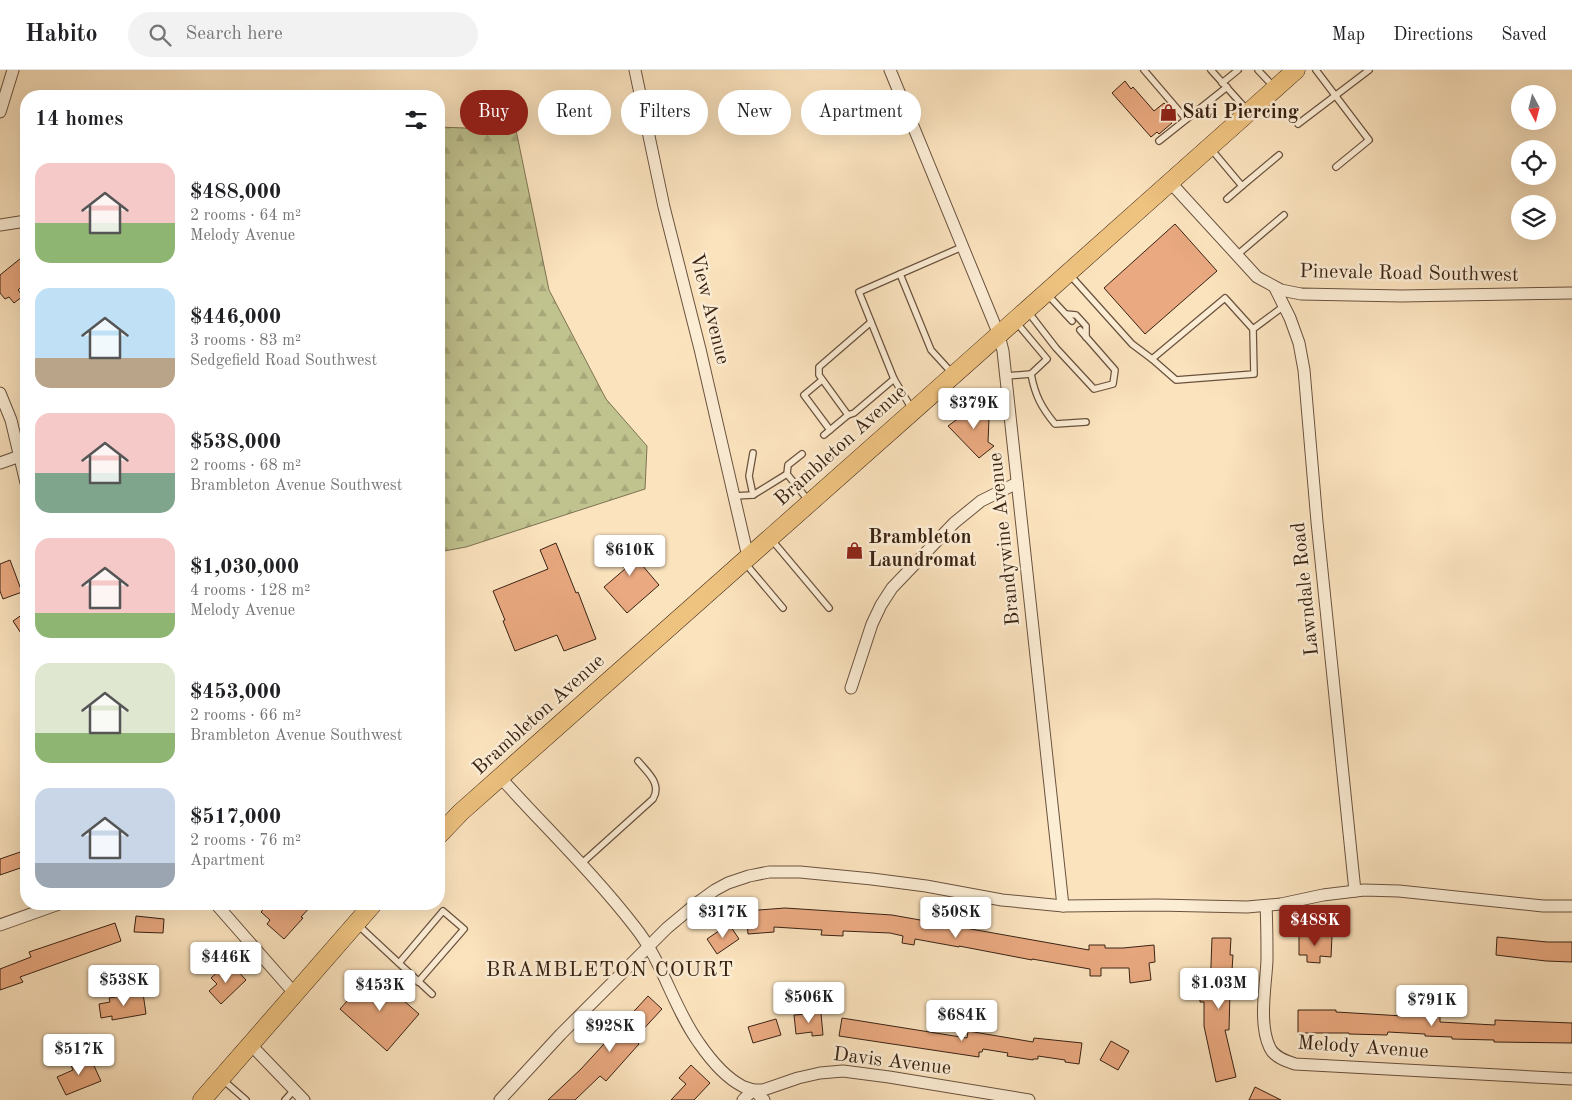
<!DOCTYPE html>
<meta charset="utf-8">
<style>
body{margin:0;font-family:"Old Standard TT",serif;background:#f2f2f2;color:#202124;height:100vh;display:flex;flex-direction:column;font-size:19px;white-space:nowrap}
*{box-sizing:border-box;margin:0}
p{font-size:16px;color:#757577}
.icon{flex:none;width:28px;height:28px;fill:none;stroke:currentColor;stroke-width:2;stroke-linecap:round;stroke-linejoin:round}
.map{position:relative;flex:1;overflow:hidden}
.side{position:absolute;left:20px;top:20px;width:425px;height:820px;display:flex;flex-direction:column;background:#fff;border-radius:20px;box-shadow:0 5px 20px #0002}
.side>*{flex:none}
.top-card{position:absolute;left:460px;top:20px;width:475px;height:45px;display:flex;gap:10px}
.needle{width:32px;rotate:173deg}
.controls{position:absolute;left:1511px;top:15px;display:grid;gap:10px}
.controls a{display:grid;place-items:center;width:45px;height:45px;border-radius:50%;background:#fff;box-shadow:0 5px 20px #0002;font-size:25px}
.price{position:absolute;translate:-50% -42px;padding:0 11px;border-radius:5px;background:#fff;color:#222;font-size:16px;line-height:32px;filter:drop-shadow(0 1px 2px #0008)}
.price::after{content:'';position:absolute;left:50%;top:30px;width:15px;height:11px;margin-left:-8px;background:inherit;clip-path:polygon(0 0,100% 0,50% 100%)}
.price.on{background:#8f2418;color:#fff}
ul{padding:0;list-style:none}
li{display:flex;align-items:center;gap:15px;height:125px;padding:0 15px}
li span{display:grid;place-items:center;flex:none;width:140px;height:100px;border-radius:15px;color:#555}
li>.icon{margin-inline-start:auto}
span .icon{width:60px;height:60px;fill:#fffc;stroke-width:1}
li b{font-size:21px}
h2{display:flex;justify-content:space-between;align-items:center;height:60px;padding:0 15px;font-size:21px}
.tag{padding:0 18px;border-radius:22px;background:#fff;box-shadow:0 5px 20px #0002;font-size:18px;line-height:45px}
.tag.on{background:#8f2418;color:#fff}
header{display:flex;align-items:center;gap:30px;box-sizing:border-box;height:70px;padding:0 25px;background:#fff;border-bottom:1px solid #e0e0e0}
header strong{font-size:24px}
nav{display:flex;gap:28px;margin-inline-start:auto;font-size:18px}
.search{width:350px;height:45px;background:#f2f2f2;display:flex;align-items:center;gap:12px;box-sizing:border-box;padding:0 18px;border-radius:28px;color:#757577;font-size:19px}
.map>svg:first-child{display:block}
.forest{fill:url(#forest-firs);stroke:#7d7252}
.building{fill:#eaa980;stroke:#392214}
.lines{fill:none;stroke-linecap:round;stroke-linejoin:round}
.lane-casing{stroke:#6a523e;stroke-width:8}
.street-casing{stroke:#6a523e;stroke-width:13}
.primary-casing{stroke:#392214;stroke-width:19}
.lane{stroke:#fcedd5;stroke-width:5.5}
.street{stroke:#fcedd5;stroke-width:11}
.primary{stroke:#eec27f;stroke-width:18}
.labels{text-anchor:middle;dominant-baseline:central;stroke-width:5;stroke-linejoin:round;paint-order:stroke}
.poi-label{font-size:20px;font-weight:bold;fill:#392214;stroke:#fcedd5;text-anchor:start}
.street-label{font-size:20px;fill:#392214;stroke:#fcedd5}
.neighbourhood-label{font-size:21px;letter-spacing:1px;fill:#392214;stroke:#fcedd5}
</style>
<header>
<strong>Habito</strong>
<div class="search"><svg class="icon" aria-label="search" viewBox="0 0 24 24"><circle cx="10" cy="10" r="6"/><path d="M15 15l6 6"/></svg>Search here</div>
<nav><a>Map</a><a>Directions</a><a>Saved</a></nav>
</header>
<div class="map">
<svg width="1572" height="1030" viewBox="0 0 1572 1030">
<defs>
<pattern id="forest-firs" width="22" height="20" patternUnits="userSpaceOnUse" patternTransform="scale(1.25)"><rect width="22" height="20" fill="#c1c38f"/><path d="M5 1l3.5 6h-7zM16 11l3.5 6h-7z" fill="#a7a77a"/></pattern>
</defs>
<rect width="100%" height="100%" fill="#fbe3be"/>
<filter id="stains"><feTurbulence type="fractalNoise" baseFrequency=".004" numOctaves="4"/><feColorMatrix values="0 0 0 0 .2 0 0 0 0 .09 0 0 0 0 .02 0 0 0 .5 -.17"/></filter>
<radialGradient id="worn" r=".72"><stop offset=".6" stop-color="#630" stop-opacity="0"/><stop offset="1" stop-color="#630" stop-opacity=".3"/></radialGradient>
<polygon class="forest" points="439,57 516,60 549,220 606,329 647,376 645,419 466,477 439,482"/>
<g class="building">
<polygon points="1125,11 1131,19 1133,17 1154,41 1164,33 1176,46 1170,51 1172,53 1159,64 1157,62 1151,67 1112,23"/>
<polygon points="1175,154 1217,201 1145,264 1104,218"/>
<polygon points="26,184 26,213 18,220 23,226 14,233 9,227 5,229 0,223 0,205"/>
<polygon points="978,334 992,346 989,349 988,372 994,376 979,388 948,356"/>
<polygon points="628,466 642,483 636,488 659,515 627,543 604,517 625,499 610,481"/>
<polygon points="556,473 576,523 578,522 596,569 564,581 557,565 515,581 503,551 505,550 493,521 548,499 540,480"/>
<polygon points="10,490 22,522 3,529 0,521 0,494"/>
<polygon points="26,542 26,571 13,551"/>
<polygon points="26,780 26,796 0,805 0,789"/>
<polygon points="268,834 313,834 301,847 303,848 284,869 267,854 270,850 261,842"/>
<polygon points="785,838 892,845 1089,880 1089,875 1105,875 1105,878 1123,878 1154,875 1155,892 1149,893 1151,910 1130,913 1129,898 1101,898 1101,906 1090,906 1090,899 1032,889 1032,890 959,876 959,877 915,869 914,875 902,873 903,866 890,863 843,861 843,866 821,865 822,860 774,857 774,862 748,864 746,841"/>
<polygon points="136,846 164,849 163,863 134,862"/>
<polygon points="115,853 121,871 20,907 23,912 0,920 0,899 31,887 29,882"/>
<polygon points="729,854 739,869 717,884 707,869"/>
<polygon points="1299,865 1332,866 1331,887 1320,886 1320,893 1307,892 1307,885 1299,885"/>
<polygon points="1497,867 1547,872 1572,872 1572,892 1546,891 1496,885"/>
<polygon points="1212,868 1231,868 1230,885 1233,885 1232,900 1229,900 1228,922 1230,922 1229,960 1225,960 1236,1007 1216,1012 1204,956 1204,932 1200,932 1200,922 1210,922"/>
<polygon points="223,897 230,904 235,898 246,910 221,934 209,921 217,914 211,908"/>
<polygon points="372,903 419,944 387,981 340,939"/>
<polygon points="143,923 146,944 112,950 112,946 101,948 99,934 110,932 109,928"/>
<polygon points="648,926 662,939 637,966 635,970 639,974 606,1011 600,1006 575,1030 548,1030 581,999"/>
<polygon points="1298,940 1336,940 1336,942 1403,946 1403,942 1440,944 1440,952 1495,955 1495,950 1572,953 1572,973 1494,972 1494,970 1452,969 1452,967 1425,966 1425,964 1388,962 1387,965 1349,964 1349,963 1298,963"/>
<polygon points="821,943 823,965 812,966 812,962 796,964 794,945"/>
<polygon points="842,948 967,968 968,961 1033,972 1034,968 1082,973 1079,994 1065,992 1065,990 1038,986 1038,989 1033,989 1033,990 1007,986 1008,983 983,979 982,982 979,982 979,987 839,966"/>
<polygon points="776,949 781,965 753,973 748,957"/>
<polygon points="1111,971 1129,981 1118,1000 1100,990"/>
<polygon points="89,985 101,1011 66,1025 57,1007 73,1000 70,993"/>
<polygon points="691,995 710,1013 694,1030 671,1030 686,1014 679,1008"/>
<polygon points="1255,1017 1281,1030 1249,1030"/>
</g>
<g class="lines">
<defs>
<g id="lane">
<polyline points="1144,0 1186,49"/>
<polyline points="1211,0 1248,41"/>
<polyline points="1258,0 1274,17"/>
<polyline points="1316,0 1369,70 1336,97"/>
<polyline points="1222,13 1238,0"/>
<polyline points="1298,54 1369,0"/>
<polyline points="1159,71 1227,17"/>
<polyline points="1211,79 1242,116 1227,129"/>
<polyline points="1242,116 1279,85"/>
<polyline points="1237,185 1284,145"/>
<polyline points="900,204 859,222 894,309 912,339"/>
<polyline points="1070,205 1132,274 1152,289 1225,228 1253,259 1284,236"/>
<polyline points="1048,225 1072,251"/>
<polyline points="1029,243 1056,278 1094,319 1113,314 1115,300 1080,260"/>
<polyline points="1066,244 1076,245 1086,256 1086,267"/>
<path d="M1016,252l31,37 -16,15c4,21 10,33 24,50l31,-2"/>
<polyline points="1152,289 1176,310 1254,304 1253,259"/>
<polyline points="952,303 931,280 900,204 962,177"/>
<polyline points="1006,306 1031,304"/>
<polyline points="822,310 804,325 830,360"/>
<polyline points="848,345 854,343 894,309"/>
<polyline points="824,365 848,345 819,305 819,297 871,252"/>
<polyline points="802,384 788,395 787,404 808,430"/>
<polyline points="753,425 749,406 753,383"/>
<polyline points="734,426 753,425 787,404"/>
<polyline points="771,469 829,538"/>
<polyline points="745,493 783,538"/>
<path d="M581,794l72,-65c9,-15 -5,-26 -15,-38"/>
<polyline points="358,855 432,924"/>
<polyline points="399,893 443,841 464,859 418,912"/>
<polyline points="223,1010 246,1030"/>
<polyline points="285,1030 294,1020"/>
</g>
<g id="street">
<polyline points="635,0 664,137 700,279 748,487"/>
<polyline points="890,0 999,265 1003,281 1063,836"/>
<polyline points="0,42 13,0"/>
<polyline points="1170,112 1257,207 1281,220 1301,224 1402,226 1572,223"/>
<polyline points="0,155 26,151"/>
<polyline points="1275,218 1290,248 1299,273 1304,300 1317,452 1355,821"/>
<polyline points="0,323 11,350 26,413"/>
<polyline points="0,393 20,386"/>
<polyline points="851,618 872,554 881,535 892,518 954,453 981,431 1017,413"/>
<path d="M500,707c45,50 94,97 135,150 28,35 38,80 64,116 11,16 26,34 43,43 3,2 7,2 11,4 4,2 7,7 11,10"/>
<polyline points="216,834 295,924"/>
<path d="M1266,836c1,18 1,36 1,54 -1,25 -9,64 3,88 4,9 16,13 25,16l277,15"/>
<polyline points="0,855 59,834"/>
<polyline points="251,975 304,1030"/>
<polyline points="500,1030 561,964 667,858 697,833 715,820 728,813 749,806 769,802 800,802 872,809 926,816 1002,830 1063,836 1157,835 1247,837 1281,834 1323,825 1364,820 1399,821 1543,836 1572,836"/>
<polyline points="743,1030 753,1020 763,1020 798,1008 820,1003 843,1001 889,1007 1029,1030"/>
</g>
<g id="primary">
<path d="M439,765l22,-23c278,-248 558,-493 835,-742"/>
<polyline points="202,1030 373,834"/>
</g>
</defs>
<use href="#lane" class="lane-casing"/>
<use href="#street" class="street-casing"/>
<use href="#primary" class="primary-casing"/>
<use href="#lane" class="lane"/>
<use href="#street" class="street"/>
<use href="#primary" class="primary"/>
</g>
<defs>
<symbol id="shop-bare" viewBox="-9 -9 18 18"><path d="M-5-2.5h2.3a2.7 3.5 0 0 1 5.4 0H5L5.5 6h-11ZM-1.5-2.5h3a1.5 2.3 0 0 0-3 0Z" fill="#8f2418" stroke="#fcedd5" stroke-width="2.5" paint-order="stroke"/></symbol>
</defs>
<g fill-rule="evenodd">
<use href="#shop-bare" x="1156" y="30" width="25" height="25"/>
<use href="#shop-bare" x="842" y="468" width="25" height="25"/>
</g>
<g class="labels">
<g class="poi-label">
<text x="1182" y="43">Sati Piercing</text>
<text x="868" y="468">Brambleton<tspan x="868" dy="23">Laundromat</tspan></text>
</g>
<g class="street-label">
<text transform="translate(1409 204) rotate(1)">Pinevale Road Southwest</text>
<text transform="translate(709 239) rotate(76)">View Avenue</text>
<text transform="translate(841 376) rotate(-42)">Brambleton Avenue</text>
<text transform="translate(1005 469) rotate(-96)">Brandywine Avenue</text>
<text transform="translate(1306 519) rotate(-96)">Lawndale Road</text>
<text transform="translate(539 645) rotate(-42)">Brambleton Avenue</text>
<text transform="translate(1363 978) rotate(4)">Melody Avenue</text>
<text transform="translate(892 992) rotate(7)">Davis Avenue</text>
</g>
<g class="neighbourhood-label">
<text x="610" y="900">BRAMBLETON COURT</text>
</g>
</g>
<rect width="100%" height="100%" filter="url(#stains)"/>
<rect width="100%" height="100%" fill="url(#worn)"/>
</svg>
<div class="controls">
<a><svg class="needle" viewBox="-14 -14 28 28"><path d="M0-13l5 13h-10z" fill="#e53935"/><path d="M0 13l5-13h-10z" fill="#757577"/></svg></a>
<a><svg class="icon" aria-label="locate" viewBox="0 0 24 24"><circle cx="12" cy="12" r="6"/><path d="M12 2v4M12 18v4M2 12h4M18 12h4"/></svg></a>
<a><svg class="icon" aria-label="layers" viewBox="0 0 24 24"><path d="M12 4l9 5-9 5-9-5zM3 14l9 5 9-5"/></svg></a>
</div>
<b class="price" style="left:974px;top:360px">$379K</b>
<b class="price" style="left:630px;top:507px">$610K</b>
<b class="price" style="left:723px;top:869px">$317K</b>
<b class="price" style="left:956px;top:869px">$508K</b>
<b class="price on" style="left:1315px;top:877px">$488K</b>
<b class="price" style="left:226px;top:914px">$446K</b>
<b class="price" style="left:124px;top:937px">$538K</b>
<b class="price" style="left:1219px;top:940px">$1.03M</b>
<b class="price" style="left:380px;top:942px">$453K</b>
<b class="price" style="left:809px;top:954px">$506K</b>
<b class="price" style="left:1432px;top:957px">$791K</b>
<b class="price" style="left:962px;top:972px">$684K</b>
<b class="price" style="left:610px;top:983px">$928K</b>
<b class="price" style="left:79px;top:1006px">$517K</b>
<div class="top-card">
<a class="tag on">Buy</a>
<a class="tag">Rent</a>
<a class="tag">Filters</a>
<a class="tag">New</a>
<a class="tag">Apartment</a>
</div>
<section class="side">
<h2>14 homes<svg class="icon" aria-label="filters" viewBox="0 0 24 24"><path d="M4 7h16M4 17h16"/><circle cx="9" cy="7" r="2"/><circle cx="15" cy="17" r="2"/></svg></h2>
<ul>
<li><span style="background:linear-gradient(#f6c9c9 60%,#8fb573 0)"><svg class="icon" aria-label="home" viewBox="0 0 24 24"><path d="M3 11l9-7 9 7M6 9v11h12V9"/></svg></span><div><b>$488,000</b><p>2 rooms · 64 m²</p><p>Melody Avenue</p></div></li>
<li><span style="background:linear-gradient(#bfe0f5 70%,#b9a48a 0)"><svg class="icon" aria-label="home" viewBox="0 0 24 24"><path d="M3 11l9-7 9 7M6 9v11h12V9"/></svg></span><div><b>$446,000</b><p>3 rooms · 83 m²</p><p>Sedgefield Road Southwest</p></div></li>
<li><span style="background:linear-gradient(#f6c9c9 60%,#7fa58c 0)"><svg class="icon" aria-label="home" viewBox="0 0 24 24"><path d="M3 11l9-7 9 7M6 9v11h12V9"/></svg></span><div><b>$538,000</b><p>2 rooms · 68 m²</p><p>Brambleton Avenue Southwest</p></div></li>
<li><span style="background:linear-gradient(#f6c9c9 75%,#8fb573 0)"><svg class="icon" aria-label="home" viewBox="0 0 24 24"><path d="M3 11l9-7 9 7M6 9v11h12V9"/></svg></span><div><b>$1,030,000</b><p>4 rooms · 128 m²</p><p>Melody Avenue</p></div></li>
<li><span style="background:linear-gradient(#dfe7d0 70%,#8fb573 0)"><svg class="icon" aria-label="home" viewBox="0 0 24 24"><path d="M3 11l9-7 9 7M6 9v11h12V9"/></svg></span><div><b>$453,000</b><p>2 rooms · 66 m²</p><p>Brambleton Avenue Southwest</p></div></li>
<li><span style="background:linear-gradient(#c9d6e8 75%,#9aa5b1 0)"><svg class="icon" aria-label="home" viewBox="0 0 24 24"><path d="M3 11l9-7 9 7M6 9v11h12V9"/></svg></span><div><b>$517,000</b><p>2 rooms · 76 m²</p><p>Apartment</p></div></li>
</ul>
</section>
</div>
